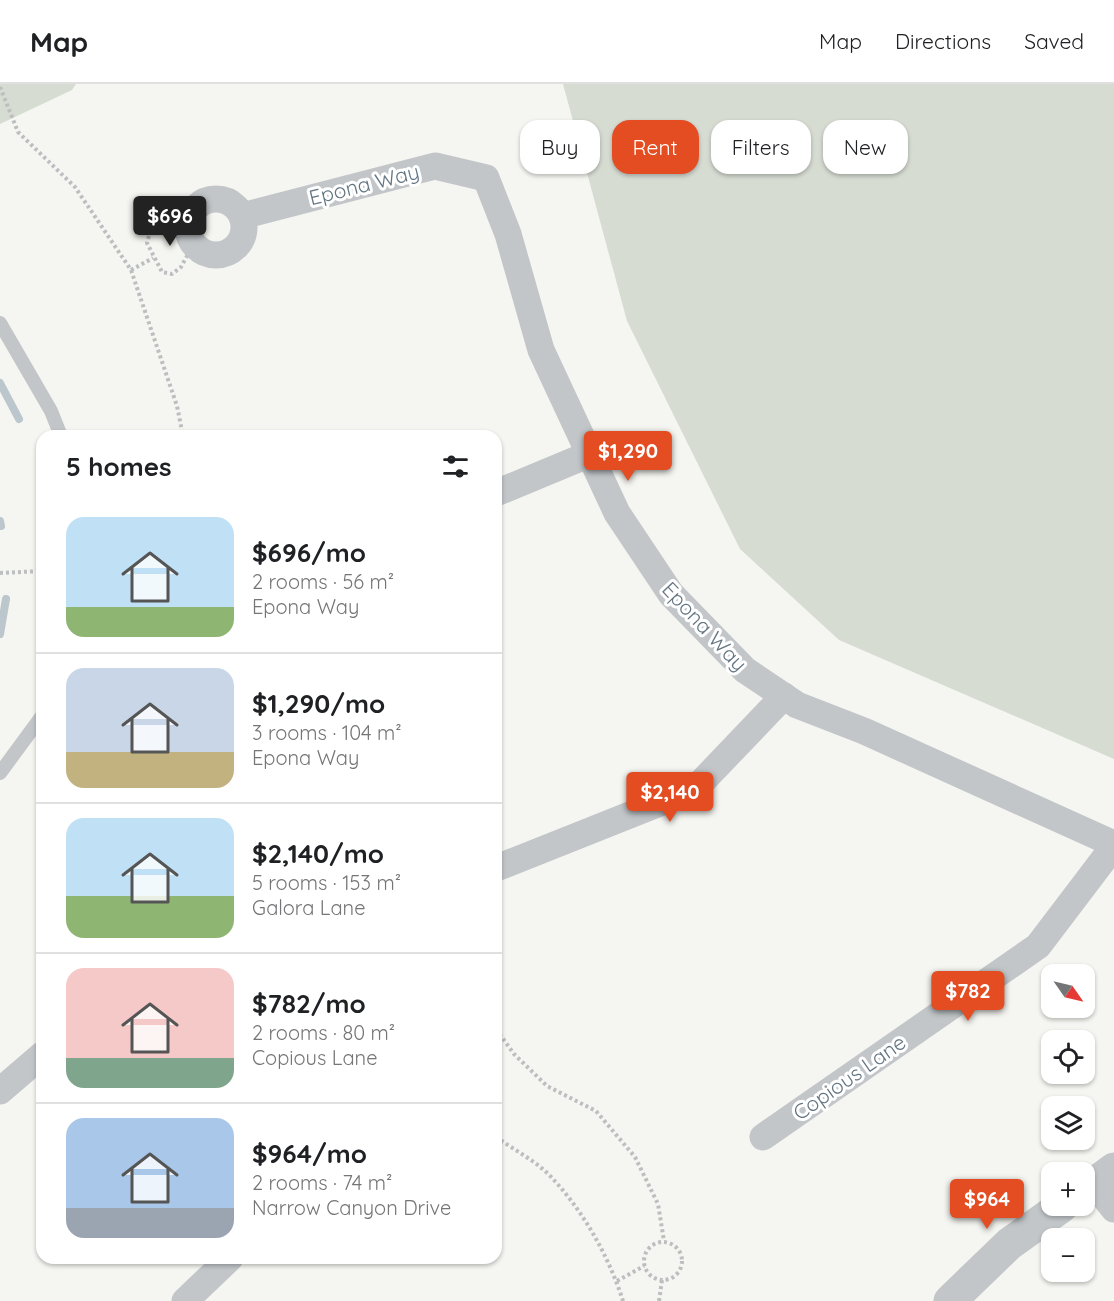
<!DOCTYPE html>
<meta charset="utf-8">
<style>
body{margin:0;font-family:Quicksand,sans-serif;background:#f2f2f2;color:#202124;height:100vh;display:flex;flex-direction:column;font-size:22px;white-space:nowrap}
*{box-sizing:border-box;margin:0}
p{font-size:20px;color:#757577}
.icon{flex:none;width:33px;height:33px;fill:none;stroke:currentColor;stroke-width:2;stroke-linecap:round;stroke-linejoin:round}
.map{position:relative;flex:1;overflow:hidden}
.drawer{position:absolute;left:36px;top:346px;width:466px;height:834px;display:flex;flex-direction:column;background:#fff;border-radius:18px;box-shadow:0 2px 4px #0004}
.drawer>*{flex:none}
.guide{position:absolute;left:520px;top:36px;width:502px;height:54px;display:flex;gap:12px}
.needle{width:39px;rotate:124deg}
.tools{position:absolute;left:1041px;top:880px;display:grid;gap:12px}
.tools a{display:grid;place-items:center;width:54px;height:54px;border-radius:12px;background:#fff;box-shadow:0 2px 4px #0004;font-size:30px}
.price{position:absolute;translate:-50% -51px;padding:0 14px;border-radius:6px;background:#e44c21;color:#fff;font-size:20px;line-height:39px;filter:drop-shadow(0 2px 3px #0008)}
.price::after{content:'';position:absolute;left:50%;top:36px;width:18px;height:14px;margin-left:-9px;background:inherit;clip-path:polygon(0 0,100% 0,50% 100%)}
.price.active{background:#222;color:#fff}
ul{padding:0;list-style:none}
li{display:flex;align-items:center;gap:18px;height:150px;padding:0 30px}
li+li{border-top:2px solid #e0e0e0}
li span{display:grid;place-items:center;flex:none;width:168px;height:120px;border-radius:18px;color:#555}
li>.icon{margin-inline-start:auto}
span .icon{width:72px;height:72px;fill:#fffc;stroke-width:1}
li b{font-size:26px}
h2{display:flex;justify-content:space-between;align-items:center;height:72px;padding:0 30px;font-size:26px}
.chip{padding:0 21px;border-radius:18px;background:#fff;box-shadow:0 2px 4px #0004;font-size:21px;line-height:54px}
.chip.active{background:#e44c21;color:#fff}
header{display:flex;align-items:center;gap:36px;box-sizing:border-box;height:84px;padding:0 30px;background:#fff;border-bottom:2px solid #e0e0e0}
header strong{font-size:28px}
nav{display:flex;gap:33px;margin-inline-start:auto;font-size:21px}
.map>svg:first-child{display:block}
.green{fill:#d6dcd2}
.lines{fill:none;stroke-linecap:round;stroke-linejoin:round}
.stream{stroke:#bbc7cc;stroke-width:8}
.path{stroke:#bcbec0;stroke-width:4;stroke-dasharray:3 3;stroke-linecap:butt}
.service{stroke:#c2c6c9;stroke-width:14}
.minor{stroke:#c2c6c9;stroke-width:27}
.tertiary{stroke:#c2c6c9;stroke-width:33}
.labels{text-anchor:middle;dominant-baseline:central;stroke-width:6;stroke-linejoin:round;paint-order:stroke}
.street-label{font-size:21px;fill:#637582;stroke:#fff}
</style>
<header>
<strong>Map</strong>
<nav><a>Map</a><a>Directions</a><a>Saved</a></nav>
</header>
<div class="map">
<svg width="1114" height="1217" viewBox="0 0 1114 1217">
<rect width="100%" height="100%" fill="#f5f5f1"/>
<g class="green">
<polygon points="0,0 76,0 72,6 0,40"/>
<polygon points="563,0 1114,0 1114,675 839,556 740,465 627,237"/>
</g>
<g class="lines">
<g class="stream">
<polyline points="0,299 19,335"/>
<polyline points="0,437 1,442"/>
<polyline points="0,550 6,515"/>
</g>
<g class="path">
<polyline points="0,3 18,48 75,103 131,186 177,322 183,352"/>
<polyline points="187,146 160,144 150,148 147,159 162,188 172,190 181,183 193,161"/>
<polyline points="131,186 153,174"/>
<polyline points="0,489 42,487"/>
<polyline points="496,945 514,970 547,1002 596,1027 635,1073 658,1120 664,1157"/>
<path d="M496,1053c18,13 42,25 56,41 32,34 57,79 71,123"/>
<circle cx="663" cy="1177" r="19"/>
<polyline points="617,1197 644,1182"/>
<polyline points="659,1217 662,1196"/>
</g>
<g class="service">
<polyline points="0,239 51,327 61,352"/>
<polyline points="0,689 42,632"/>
</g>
<g class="minor">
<circle cx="216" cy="143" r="28"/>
<polyline points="242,132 435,82 486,94 508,150 541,266 617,429 671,510 745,586 797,621 864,647 1114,760"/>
<polyline points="496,409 590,370"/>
<polyline points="499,783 695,705 784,612"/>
<polyline points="0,1007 42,971"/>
<polyline points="763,1053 1038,862 1114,762"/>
<polyline points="1094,1100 1114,1125"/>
<polyline points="185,1217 230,1174"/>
</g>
<g class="tertiary">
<polyline points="1084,1107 1114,1085"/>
<polyline points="950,1217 1009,1160 1062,1122"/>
</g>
</g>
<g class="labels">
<g class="street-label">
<text transform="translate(364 100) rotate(-14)">Epona Way</text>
<text transform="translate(705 542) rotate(47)">Epona Way</text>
<text transform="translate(849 993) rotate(-35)">Copious Lane</text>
</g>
</g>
</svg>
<div class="tools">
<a><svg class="needle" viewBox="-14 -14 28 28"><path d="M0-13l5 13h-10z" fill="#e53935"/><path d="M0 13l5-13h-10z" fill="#757577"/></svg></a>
<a><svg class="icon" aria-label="locate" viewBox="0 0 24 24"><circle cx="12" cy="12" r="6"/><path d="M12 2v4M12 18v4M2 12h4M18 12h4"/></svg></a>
<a><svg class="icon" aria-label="layers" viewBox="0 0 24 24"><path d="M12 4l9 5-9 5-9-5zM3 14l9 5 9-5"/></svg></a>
<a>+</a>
<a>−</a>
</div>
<b class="price active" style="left:170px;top:163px">$696</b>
<b class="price" style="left:628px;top:398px">$1,290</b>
<b class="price" style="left:670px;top:739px">$2,140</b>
<b class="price" style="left:968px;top:938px">$782</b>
<b class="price" style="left:987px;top:1146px">$964</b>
<div class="guide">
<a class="chip">Buy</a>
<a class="chip active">Rent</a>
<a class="chip">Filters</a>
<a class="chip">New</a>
</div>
<section class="drawer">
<h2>5 homes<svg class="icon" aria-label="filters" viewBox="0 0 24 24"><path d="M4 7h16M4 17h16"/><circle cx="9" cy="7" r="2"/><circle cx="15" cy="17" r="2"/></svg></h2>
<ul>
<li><span style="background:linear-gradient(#bfe0f5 75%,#8fb573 0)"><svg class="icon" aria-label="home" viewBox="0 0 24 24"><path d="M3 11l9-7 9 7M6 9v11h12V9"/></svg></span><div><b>$696/mo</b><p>2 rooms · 56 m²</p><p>Epona Way</p></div></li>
<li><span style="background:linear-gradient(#c9d6e8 70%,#c2b280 0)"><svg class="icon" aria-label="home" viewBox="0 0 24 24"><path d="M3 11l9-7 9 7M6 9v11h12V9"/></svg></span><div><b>$1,290/mo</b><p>3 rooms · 104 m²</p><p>Epona Way</p></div></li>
<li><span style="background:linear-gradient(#bfe0f5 65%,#8fb573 0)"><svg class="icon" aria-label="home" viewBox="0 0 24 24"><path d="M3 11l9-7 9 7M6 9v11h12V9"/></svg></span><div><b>$2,140/mo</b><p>5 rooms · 153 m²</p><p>Galora Lane</p></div></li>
<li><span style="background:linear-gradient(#f6c9c9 75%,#7fa58c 0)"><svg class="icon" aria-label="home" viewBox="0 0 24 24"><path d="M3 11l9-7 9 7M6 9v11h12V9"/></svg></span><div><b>$782/mo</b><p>2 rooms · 80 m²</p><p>Copious Lane</p></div></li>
<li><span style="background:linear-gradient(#a9c7e8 75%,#9aa5b1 0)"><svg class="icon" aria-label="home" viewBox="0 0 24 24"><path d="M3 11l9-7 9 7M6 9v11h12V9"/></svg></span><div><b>$964/mo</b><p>2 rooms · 74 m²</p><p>Narrow Canyon Drive</p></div></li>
</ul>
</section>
</div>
